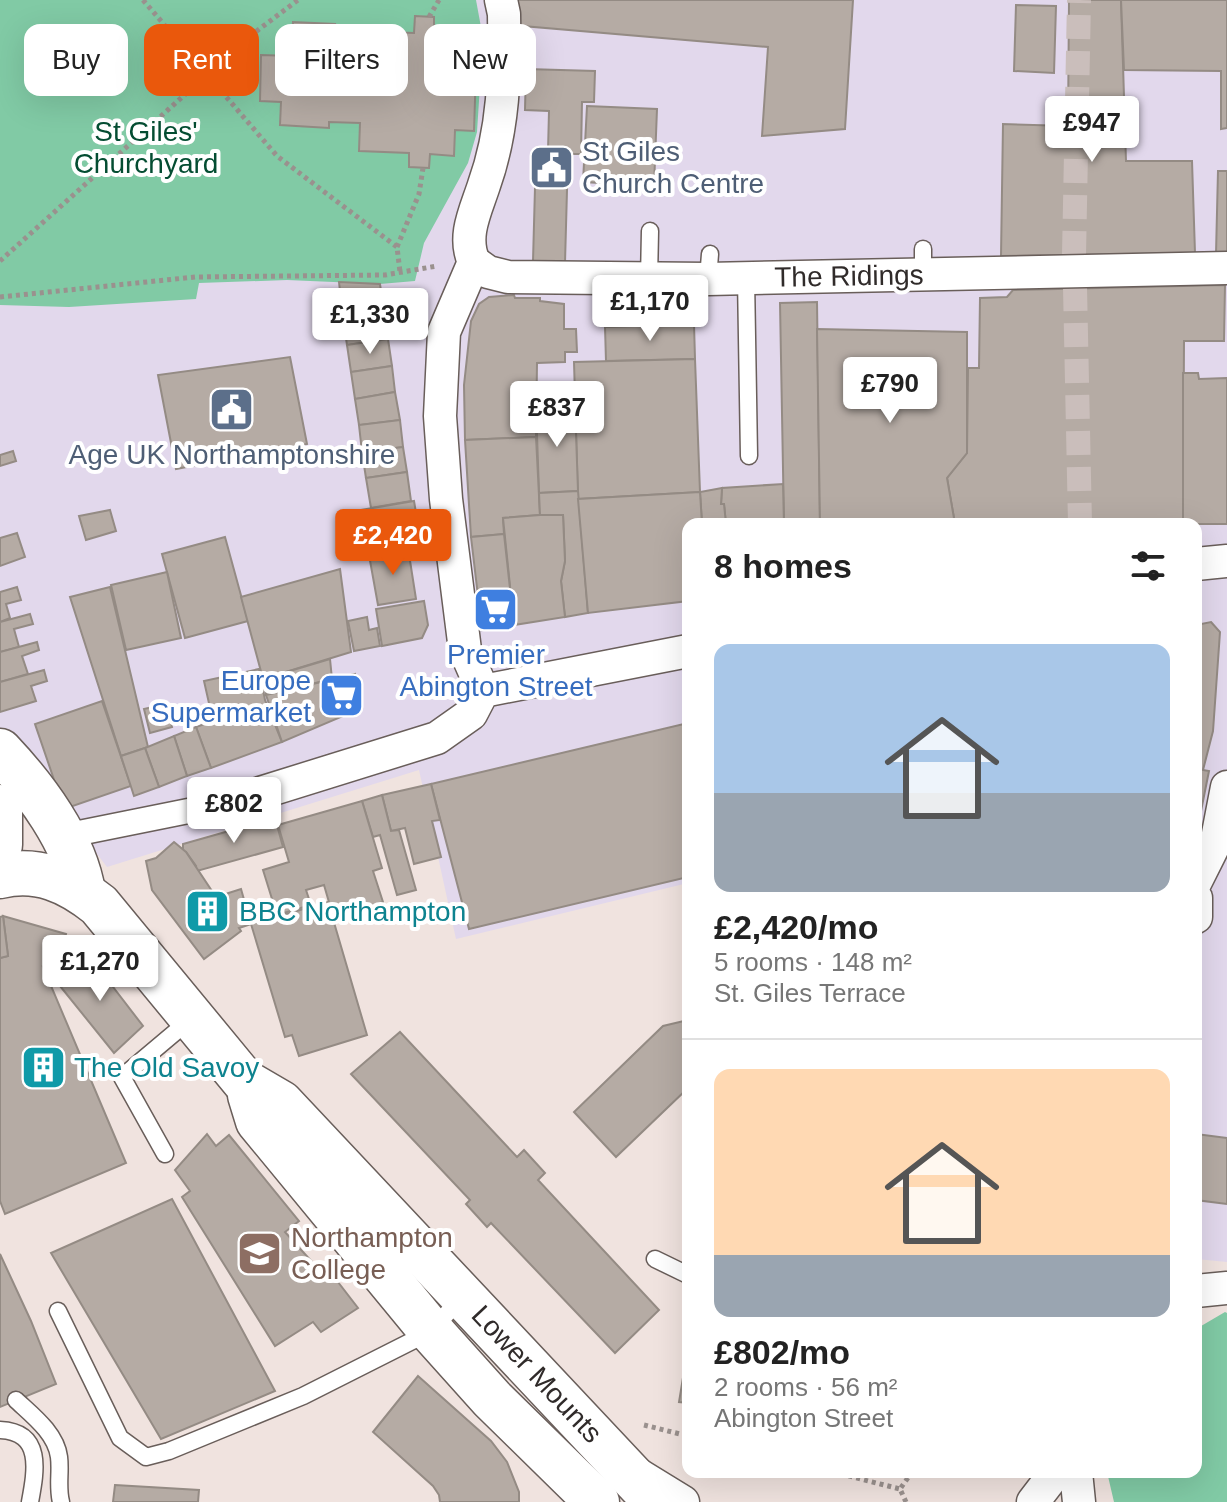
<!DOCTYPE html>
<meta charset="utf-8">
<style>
body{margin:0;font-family:Arial,sans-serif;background:#f2f2f2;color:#222;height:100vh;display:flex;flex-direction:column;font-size:30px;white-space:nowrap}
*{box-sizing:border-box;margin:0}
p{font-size:26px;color:#767676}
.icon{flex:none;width:44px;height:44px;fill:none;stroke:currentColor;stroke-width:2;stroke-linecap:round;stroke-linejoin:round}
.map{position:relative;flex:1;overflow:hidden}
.side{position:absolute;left:682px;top:518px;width:520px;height:960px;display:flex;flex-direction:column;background:#fff;border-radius:16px;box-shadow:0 8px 32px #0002}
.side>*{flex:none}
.hud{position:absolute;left:24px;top:24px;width:538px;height:72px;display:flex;gap:16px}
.price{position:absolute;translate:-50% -68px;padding:0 18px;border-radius:8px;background:#fff;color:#222;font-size:26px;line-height:52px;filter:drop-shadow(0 2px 4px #0008)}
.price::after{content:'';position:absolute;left:50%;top:48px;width:24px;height:18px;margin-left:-12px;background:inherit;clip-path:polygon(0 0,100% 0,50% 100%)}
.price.current{background:#ea580c;color:#fff}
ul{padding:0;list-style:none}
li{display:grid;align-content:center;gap:16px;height:424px;padding:0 32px}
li+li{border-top:2px solid #e0e0e0}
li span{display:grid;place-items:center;height:248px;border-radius:16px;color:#555}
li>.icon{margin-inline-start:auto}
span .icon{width:144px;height:144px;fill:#fffc;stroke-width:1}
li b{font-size:34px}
h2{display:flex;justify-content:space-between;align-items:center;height:96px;padding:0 32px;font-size:34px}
.pill{padding:0 28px;border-radius:16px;background:#fff;box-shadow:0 8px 32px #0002;font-size:28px;line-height:72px}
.pill.current{background:#ea580c;color:#fff}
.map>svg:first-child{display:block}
.commercial{fill:#e2d8ec}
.green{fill:#81caa5}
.building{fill:#b5aba4;stroke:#948b84;stroke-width:2}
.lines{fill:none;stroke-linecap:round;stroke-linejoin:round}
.pedestrian-tunnel{stroke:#cabebb;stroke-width:24;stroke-dasharray:24 12;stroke-linecap:butt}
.service-casing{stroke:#695e5a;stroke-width:19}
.pedestrian-casing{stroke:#695e5a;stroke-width:27}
.minor-casing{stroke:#695e5a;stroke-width:35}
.primary-casing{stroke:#695e5a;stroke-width:47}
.path{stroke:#9a918e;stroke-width:5;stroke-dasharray:4 4;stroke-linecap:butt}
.service{stroke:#fff;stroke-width:16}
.pedestrian{stroke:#fff;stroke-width:24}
.minor{stroke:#fff;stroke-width:32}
.primary{stroke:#fff;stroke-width:44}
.labels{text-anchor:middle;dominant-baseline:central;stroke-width:8;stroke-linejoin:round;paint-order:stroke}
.park-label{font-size:28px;fill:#044d32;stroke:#fff}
.service-label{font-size:28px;fill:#4e5e75;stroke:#fff;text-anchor:start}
.street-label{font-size:28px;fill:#302b2a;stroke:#fff}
.shop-label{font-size:28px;fill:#366cbe;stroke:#fff}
.culture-label{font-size:28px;fill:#0d838f;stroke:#fff;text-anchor:start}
.education-label{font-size:28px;fill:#785e54;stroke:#fff;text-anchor:start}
</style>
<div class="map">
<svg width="1227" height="1502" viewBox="0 0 1227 1502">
<rect width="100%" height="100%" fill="#f0e3df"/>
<polygon class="commercial" points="0,0 1227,0 1227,1262 1196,1259 1196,524 688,524 688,883 456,939 419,770 107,867 0,728"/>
<g class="green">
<polygon points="0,0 476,0 483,38 477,132 468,163 424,243 415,281 380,284 287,280 199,283 196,299 69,307 0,305"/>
<polygon points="1225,1312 1227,1313 1227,1502 1114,1502 1107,1472 1196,1472 1196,1329"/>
</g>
<g class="building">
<polygon points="514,0 853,0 845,129 762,136 768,47 511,25"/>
<polygon points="1069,0 1121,0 1126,161 1192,161 1195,253 1001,256 1003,124 1068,126"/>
<polygon points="1121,0 1227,0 1227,128 1221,129 1221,71 1124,70"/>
<polygon points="1016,5 1056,6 1054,73 1014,71"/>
<polygon points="415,16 434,17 434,35 477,37 474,131 455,130 454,156 430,154 429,168 409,167 409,153 359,151 360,123 329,122 329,128 280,125 281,102 260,101 261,55 292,56 293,22 335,24 334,30 414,33"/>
<polygon points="526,69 595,71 594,102 582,102 581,154 568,154 565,263 533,261 536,151 548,151 549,111 525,110"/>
<polygon points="587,106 657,109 654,186 583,182"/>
<polygon points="1218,171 1227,171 1227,254 1216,254"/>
<polygon points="339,282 380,284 384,312 343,318"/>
<polygon points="1225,285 1224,341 1184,341 1183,524 955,524 947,478 967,453 968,368 979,368 980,298 1007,297 1013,290"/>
<polygon points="514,295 515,298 540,298 540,301 564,304 564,329 576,329 577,352 565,352 565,362 537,363 536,437 465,440 464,385 471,321 479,304 489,297"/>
<polygon points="817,302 820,524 784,524 780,303"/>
<polygon points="384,312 388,339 347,345 343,318"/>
<polygon points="694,324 695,359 606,361 605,327"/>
<polygon points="817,329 967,332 967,453 947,478 955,524 820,524"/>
<polygon points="388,339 392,366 351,372 347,345"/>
<polygon points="290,357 307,444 176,469 158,375"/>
<polygon points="695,359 700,492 578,499 574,362"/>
<polygon points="392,366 395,392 355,399 351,372"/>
<polygon points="1183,373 1198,373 1199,379 1227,378 1227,524 1183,524"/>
<polygon points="395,392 400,420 359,425 355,399"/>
<polygon points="536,405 575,405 578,491 539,493"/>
<polygon points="400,420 403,447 362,452 359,425"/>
<polygon points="536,437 540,515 503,518 504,534 471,537 465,440"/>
<polygon points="403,447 407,472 366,478 362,452"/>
<polygon points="13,451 16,461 0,466 0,455"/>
<polygon points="407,472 411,501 371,508 366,478"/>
<polygon points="783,484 784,524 726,524 724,504 721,504 722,488"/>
<polygon points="722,488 721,504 724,504 726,524 702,524 700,492"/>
<polygon points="578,491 588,613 565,617 561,581 565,561 563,515 540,515 539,493"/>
<polygon points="700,492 702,524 688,524 688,601 588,613 578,499"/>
<polygon points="414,501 421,542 364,553 355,511"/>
<polygon points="110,510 116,531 86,540 79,516"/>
<polygon points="540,515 563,515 565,561 561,581 565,617 514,625 503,518"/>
<polygon points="17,533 25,557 0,566 0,538"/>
<polygon points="504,534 514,625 482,630 471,537"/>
<polygon points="225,537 248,621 185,638 162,554"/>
<polygon points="408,548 416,599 378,605 369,555"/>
<polygon points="340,569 351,652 263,679 241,597"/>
<polygon points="167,572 181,638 126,650 111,585"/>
<polygon points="17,587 21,600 6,604 10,618 0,622 0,592"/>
<polygon points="110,587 148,747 121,756 70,597"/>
<polygon points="424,601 428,625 422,638 382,646 376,609"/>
<polygon points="30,614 33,624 14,629 19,647 0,652 0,622"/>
<polygon points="367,617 369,630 377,628 380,646 354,651 348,621"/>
<polygon points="1211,622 1220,632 1213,731 1203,770 1209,771 1196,836 1196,625"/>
<polygon points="37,642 39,650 22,656 28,674 0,682 0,652"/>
<polygon points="330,659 332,679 266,695 263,679"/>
<polygon points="259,669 265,700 282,742 211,768 196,727 213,721 204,681"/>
<polygon points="44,670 47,681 31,686 36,701 0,712 0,682"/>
<polygon points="355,674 362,708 282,742 266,695"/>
<polygon points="102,701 131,786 64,809 35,724"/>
<polygon points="166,704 172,727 150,733 144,709"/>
<polygon points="688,723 688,877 469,929 431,784"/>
<polygon points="196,727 211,768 187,776 174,736"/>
<polygon points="174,736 187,776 159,787 145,748"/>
<polygon points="145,748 159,787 134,796 121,756"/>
<polygon points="431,784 440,820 432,821 441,857 414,864 405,828 391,831 382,795"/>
<polygon points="382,795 391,831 399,830 416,890 397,895 380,835 373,837 362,801"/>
<polygon points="362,801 382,868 373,871 383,902 333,916 324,885 306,890 311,905 277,915 263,870 289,862 278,825"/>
<polygon points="275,818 283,847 197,871 194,868 196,866 186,852 183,852 183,844"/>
<polygon points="174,842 186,852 216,897 241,889 251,924 239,928 241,931 204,959 152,890 146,861 156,858"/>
<polygon points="328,902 367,1035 299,1056 292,1035 285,1037 251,924"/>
<polygon points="3,916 66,934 57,970 43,967 126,1163 5,1214 0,1201 0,958 8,956"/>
<polygon points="3,916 8,956 0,958 0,917"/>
<polygon points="87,953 143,1026 114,1053 56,981"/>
<polygon points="688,1020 688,1088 616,1157 574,1112 663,1026"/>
<polygon points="400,1032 517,1157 524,1150 545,1173 538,1180 659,1310 615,1353 491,1223 487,1227 466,1204 470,1200 351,1074"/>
<polygon points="207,1134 216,1146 229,1135 299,1221 285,1232 323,1274 331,1273 358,1308 321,1332 313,1322 275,1346 182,1197 190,1191 175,1170"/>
<polygon points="1196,1134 1227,1138 1227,1204 1196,1200"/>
<polygon points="172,1199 275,1391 161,1439 51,1253"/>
<polygon points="0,1254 31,1321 56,1384 0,1407"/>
<polygon points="688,1347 688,1403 679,1402"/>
<polygon points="418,1376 491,1441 507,1462 519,1492 519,1502 440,1502 439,1495 433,1486 373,1432"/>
<polygon points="115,1485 199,1490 198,1502 113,1502"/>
</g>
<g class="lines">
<g class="pedestrian-tunnel">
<polyline points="1074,255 1079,0"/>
<polyline points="1075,287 1080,524"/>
</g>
<defs>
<g id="service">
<polyline points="923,249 923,275"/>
<polyline points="746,278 749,456"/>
<polyline points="649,279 650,231"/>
<polyline points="708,279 710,254"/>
<polyline points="165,1154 122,1077 191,1019"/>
<polyline points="655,1259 688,1275"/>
<polyline points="58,1311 120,1438 146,1457 169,1451 303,1396 418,1338 431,1331 462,1297"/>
<path d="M16,1400c16,15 40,33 43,57 2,15 -2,29 2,45"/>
<path d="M0,1430c43,2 36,40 30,72"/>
</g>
<polyline id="pedestrian" points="74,834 228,803"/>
<g id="minor">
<polyline points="474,262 488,272 508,277 708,279 1227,268"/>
<polyline points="1196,564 1227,561"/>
<path d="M483,691l-18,-41 -19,-151 -6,-83 4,-84 30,-70c-12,-26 2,-52 10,-77 20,-56 21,-112 20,-171l-3,-14"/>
<polyline points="228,803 437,738 471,714 483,691 688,651"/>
<polyline points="1196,881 1217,839 1227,787"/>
<polyline points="1196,898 1196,917"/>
<polyline points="1196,1291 1227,1288"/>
<polyline points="1076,1472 1079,1502"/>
<polyline points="639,1475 683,1502"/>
<polyline points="1033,1502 1056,1472"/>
</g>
<g id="primary">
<path d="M0,751c35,37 75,90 83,141"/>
<polyline points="0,807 0,845"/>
<path d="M0,876c38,-9 69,5 99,29l146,177 36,21 375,399"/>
<polyline points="250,1095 258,1121 431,1331 492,1399 597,1502"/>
</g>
</defs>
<use href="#service" class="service-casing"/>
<use href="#pedestrian" class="pedestrian-casing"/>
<use href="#minor" class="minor-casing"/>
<use href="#primary" class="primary-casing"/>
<g class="path">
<polyline points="143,0 277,156 397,247 400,272"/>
<polyline points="429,17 439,0"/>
<polyline points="397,247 419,194 423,168"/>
<polyline points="0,261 250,36 298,0"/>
<polyline points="0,297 195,277 385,275 437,266"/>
<polyline points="644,1425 688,1436"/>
<polyline points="833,1472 900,1489"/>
<polyline points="906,1502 900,1489 912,1472"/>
</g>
<use href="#service" class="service"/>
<use href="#pedestrian" class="pedestrian"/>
<use href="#minor" class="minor"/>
<use href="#primary" class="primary"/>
</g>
<defs>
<symbol id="civic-square" viewBox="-11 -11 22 22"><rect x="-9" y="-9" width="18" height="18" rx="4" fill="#5c6f8a" stroke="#fff"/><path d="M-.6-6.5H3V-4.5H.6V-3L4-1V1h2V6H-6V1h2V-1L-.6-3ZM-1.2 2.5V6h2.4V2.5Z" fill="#fff"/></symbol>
<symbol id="supermarket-square" viewBox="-11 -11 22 22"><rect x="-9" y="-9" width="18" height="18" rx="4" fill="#3f7fe0" stroke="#fff"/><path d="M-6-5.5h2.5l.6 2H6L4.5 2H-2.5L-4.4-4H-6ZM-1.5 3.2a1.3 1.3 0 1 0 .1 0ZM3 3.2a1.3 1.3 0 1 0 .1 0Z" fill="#fff"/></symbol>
<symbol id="building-square" viewBox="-11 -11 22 22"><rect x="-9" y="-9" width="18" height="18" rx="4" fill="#0f9aa8" stroke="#fff"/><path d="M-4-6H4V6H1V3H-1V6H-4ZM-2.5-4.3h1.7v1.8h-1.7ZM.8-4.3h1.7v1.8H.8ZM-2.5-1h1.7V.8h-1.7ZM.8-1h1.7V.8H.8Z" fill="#fff"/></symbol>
<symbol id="university-square" viewBox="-11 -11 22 22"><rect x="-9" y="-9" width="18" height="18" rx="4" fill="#8d6e63" stroke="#fff"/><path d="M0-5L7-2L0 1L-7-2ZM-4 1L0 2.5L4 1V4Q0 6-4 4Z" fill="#fff"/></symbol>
</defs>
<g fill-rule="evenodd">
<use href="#civic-square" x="526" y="142" width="51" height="51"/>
<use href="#civic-square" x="206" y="384" width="51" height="51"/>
<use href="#supermarket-square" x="470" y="584" width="51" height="51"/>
<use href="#supermarket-square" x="316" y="670" width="51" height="51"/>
<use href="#building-square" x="182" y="886" width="51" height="51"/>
<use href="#building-square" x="18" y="1042" width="51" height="51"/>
<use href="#university-square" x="234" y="1228" width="51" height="51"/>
</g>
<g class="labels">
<g class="park-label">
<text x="146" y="131">St Giles'<tspan x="146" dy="32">Churchyard</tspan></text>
</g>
<g class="service-label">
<text x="582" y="151">St Giles<tspan x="582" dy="32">Church Centre</tspan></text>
<text x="232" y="454" text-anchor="middle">Age UK Northamptonshire</text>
</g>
<g class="street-label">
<text transform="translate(849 276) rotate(-1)">The Ridings</text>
<text transform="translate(537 1374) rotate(47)">Lower Mounts</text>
</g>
<g class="shop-label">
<text x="496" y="654">Premier<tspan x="496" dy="32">Abington Street</tspan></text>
<text x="311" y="680" text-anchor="end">Europe<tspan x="311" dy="32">Supermarket</tspan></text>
</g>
<g class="culture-label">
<text x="239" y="911">BBC Northampton</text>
<text x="74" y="1067">The Old Savoy</text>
</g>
<g class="education-label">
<text x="291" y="1237">Northampton<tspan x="291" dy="32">College</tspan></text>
</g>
</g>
</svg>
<b class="price" style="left:1092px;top:164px">£947</b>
<b class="price" style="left:650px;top:343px">£1,170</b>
<b class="price" style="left:370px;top:356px">£1,330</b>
<b class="price" style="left:890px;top:425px">£790</b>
<b class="price" style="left:557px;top:449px">£837</b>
<b class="price current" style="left:393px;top:577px">£2,420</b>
<b class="price" style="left:234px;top:845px">£802</b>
<b class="price" style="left:100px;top:1003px">£1,270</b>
<div class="hud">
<a class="pill">Buy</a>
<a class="pill current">Rent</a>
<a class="pill">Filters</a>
<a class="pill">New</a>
</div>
<section class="side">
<h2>8 homes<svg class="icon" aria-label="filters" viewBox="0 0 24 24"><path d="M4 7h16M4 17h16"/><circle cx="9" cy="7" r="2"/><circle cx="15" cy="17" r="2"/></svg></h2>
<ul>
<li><span style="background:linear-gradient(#a9c7e8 60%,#9aa5b1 0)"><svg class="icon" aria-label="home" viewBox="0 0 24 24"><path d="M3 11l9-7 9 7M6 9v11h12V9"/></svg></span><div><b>£2,420/mo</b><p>5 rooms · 148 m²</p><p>St. Giles Terrace</p></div></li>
<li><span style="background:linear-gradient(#ffd9b3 75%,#9aa5b1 0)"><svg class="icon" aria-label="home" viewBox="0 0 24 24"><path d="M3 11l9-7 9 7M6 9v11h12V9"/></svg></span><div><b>£802/mo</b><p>2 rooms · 56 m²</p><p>Abington Street</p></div></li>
</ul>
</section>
</div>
